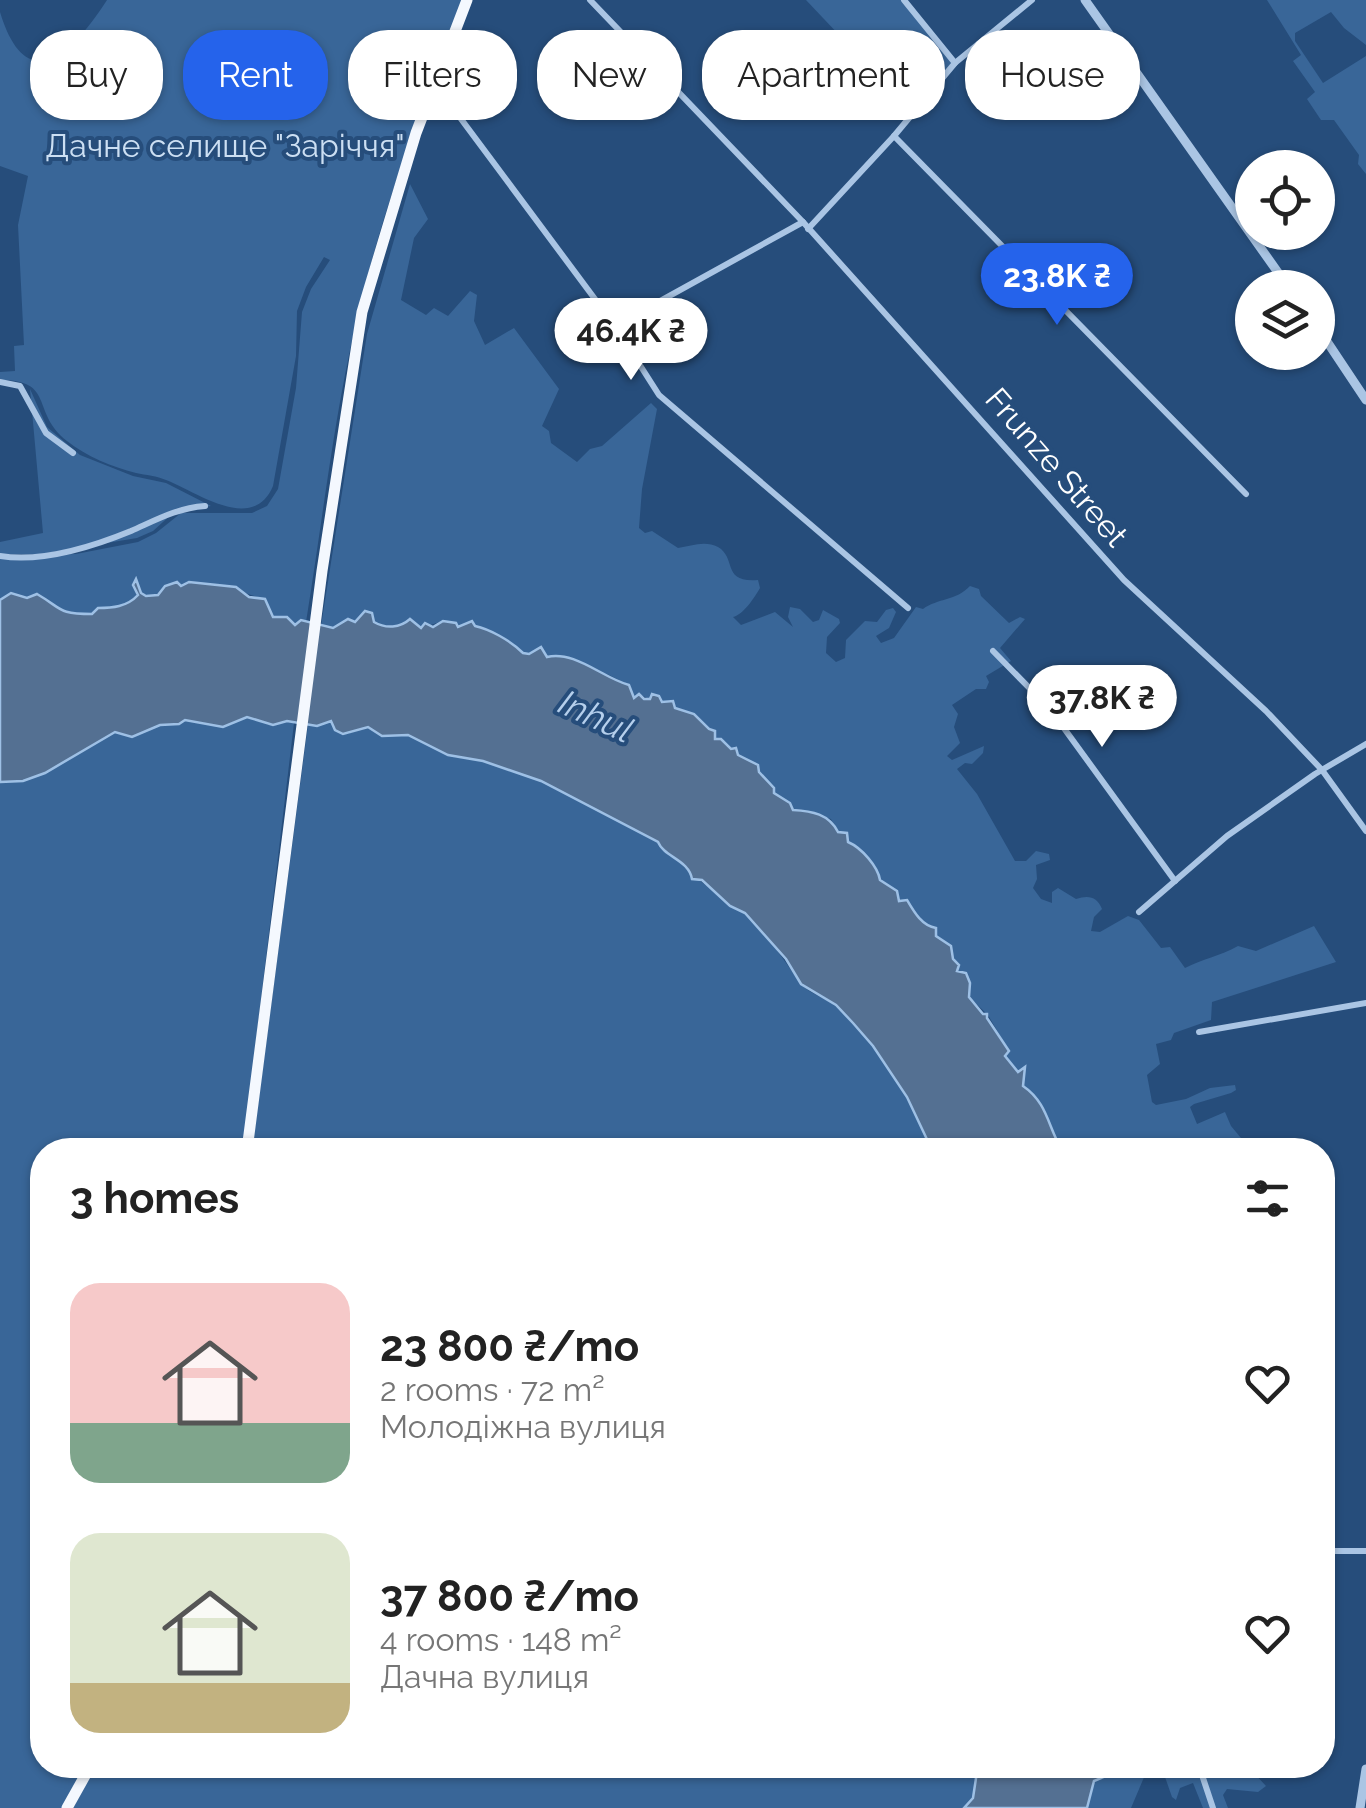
<!DOCTYPE html>
<meta charset="utf-8">
<style>
body{margin:0;font-family:Raleway,sans-serif;background:#f2f2f2;color:#222;height:100vh;display:flex;flex-direction:column;font-size:38px;white-space:nowrap}
*{box-sizing:border-box;margin:0}
p{font-size:32px;color:#767676}
.icon{flex:none;width:55px;height:55px;fill:none;stroke:currentColor;stroke-width:2;stroke-linecap:round;stroke-linejoin:round}
.map{position:relative;flex:1;overflow:hidden}
.sheet{position:absolute;left:30px;top:1138px;width:1305px;height:640px;display:flex;flex-direction:column;background:#fff;border-radius:40px;box-shadow:0 2px 8px #0004}
.sheet>*{flex:none}
.top-card{position:absolute;left:30px;top:30px;width:1308px;height:90px;display:flex;gap:20px}
.fabs{position:absolute;left:1235px;top:150px;display:grid;gap:20px}
.fabs a{display:grid;place-items:center;width:100px;height:100px;border-radius:50%;background:#fff;box-shadow:0 2px 8px #0004;font-size:50px}
.price{position:absolute;translate:-50% -85px;padding:0 22px;border-radius:35px;background:#fff;color:#222;font-size:32px;line-height:65px;filter:drop-shadow(0 2px 5px #0008)}
.price::after{content:'';position:absolute;left:50%;top:60px;width:30px;height:22px;margin-left:-15px;background:inherit;clip-path:polygon(0 0,100% 0,50% 100%)}
.price.active{background:#2563eb;color:#fff}
ul{padding:0;list-style:none}
li{display:flex;align-items:center;gap:30px;height:250px;padding:0 40px}
li span{display:grid;place-items:center;flex:none;width:280px;height:200px;border-radius:30px;color:#555}
li>.icon{margin-inline-start:auto}
span .icon{width:120px;height:120px;fill:#fffc;stroke-width:1}
li b{font-size:42px}
h2{display:flex;justify-content:space-between;align-items:center;height:120px;padding:0 40px;font-size:42px}
.tag{padding:0 35px;border-radius:40px;background:#fff;box-shadow:0 2px 8px #0004;font-size:35px;line-height:90px}
.tag.active{background:#2563eb;color:#fff}
.map>svg:first-child{display:block}
.green{fill:#396698}
.water{fill:#547092;stroke:#9ec0e5;stroke-width:2.5}
.lines{fill:none;stroke-linecap:round;stroke-linejoin:round}
.minor{stroke:#aac5e4;stroke-width:6}
.tertiary{stroke:#aac5e4;stroke-width:9}
.trunk{stroke:#f4f8fe;stroke-width:11}
.labels{text-anchor:middle;dominant-baseline:central;stroke-width:8;stroke-linejoin:round;paint-order:stroke}
.park-label{font-size:32px;fill:#ccdff3;stroke:#264d7b}
.street-label{font-size:32px;fill:#fff;stroke:#264d7b}
.water-label{font-size:35px;font-style:italic;fill:#b5cfec;stroke:#264d7b}
</style>
<div class="map">
<svg width="1366" height="1808" viewBox="0 0 1366 1808">
<rect width="100%" height="100%" fill="#264d7b"/>
<g class="green">
<path d="M107,0h355c-41,107 -82,215 -107,327 -22,97 -33,197 -49,295l-5,-1 -6,4 -5,-6 -17,-2 -8,-18c-21,-5 -62,-24 -83,-13l-8,-3 -21,14 -12,-4 -5,-14 2,16c-10,11 -25,15 -40,13l-6,6c-33,0 -29,-5 -55,-20l-10,4 -15,-5 -12,7v-43l76,-3 62,-12 18,-9 25,-20h71l15,-7 11,-17 18,-101 6,-76 9,-23 19,-29 -6,-3 -18,30 -9,24 -1,45 -23,130c-20,48 -76,6 -107,-6 -9,-4 -20,-5 -30,-7 -24,-6 -50,-17 -69,-32 -37,-29 -11,-61 -67,-61v-8l15,-1 -1,-25 10,-1 -6,-120 10,-49 -28,-10v-154c27,89 74,39 107,-12z"/>
<polygon points="806,0 903,0 953,63 911,111"/>
<polygon points="1267,0 1366,0 1366,45 1344,28 1331,12 1295,33 1295,41 1323,83 1366,56 1366,174 1358,164 1359,155 1334,120 1321,120 1307,99 1315,92 1293,61 1301,55"/>
<path d="M410,184l18,35 -14,19 -13,62 25,15 8,-7 14,8 22,-25 7,4 -3,26 11,24 29,-17 45,61 -17,37 7,5 2,12 26,19 13,-13 12,-3 49,-43 6,6 -15,80 -3,39 6,5 7,-2 26,17c13,-2 27,-8 40,-1 19,11 3,36 40,33l2,8c-5,9 -17,27 -27,29l8,8 34,-13 18,15 -5,-10 2,-10 10,2 13,13 6,-2 4,-10 16,9 1,4 -13,14 -1,16 10,9 9,-4 1,-18 19,-19 12,1 9,-12 7,-2 3,4 -7,16 -13,8 5,7 13,-5 22,-31 7,2c15,-11 33,-8 47,-23l9,3 2,7 28,27 11,-6 5,2 -25,29 11,13 -25,15 3,6 -3,7h-10l-24,16 6,9 -4,13 6,16 -13,13 5,4 32,-14 -1,7 -11,11 -7,-1 -8,6 20,25 38,67h11l10,-10 13,3 1,6 -14,5 1,14 -4,9 8,11 11,4v-11l6,-4 18,11c12,-4 21,-3 26,10l-8,8 -3,14 9,1 28,-16 11,4 22,28 9,-1 15,21c17,-9 35,-12 53,-22l18,5 58,-25 22,36 -124,40 -1,18 -37,13 -3,7 -15,4 4,20 -13,11 5,27 4,3 30,-6 24,-11 25,-3 1,5 -5,3 -37,11 -4,3 7,17 28,-12 6,14 20,24h-189c-17,-22 -12,-46 -39,-64l2,-19 -7,5 -13,-16 4,-5 -21,-36 -19,-18 1,-14 -4,-10 -5,1 -4,-3 2,-6 -6,-6 -4,-15 -2,2 -48,-45 -2,-10 -17,-11c-2,-13 -18,-32 -32,-38l-1,-9 -10,-1 -6,-13 -38,-9 -2,-6 -17,-11v-4l-15,-17v-6l-21,-11 -3,-6 -13,-5 -1,-5h-6v-8l-6,-2 -15,-15 -19,-6 -4,-8 -9,2 -3,-6 -7,-1 -3,4 -10,-5 -6,4 -4,-13 -22,-11 -10,-1c-9,-11 -35,-21 -51,-16l-5,-10 -12,7 -6,-1 -32,-22 -17,-5v-4l-16,5 -3,-4 -12,-2 -22,7 -10,-9c-11,9 -25,10 -37,3l-2,-8 -7,-3 -10,11 -7,-3 -15,9 -12,-2 46,-292z"/>
<polygon points="30,389 47,427 80,455 133,476 166,483 211,506 174,512 153,531 137,538 40,554 0,554 0,542 43,533"/>
<polygon points="247,717 269,725 287,721 294,723 243,1150 42,1150 42,1765 86,1765 62,1808 0,1808 0,782 23,781 45,773 115,732 132,737 160,725 179,724 185,720 223,727"/>
<path d="M327,721l8,4 1,5 11,4 21,-7 10,7 30,1 46,22 29,4 58,20 117,60 1,6c19,10 21,18 35,29 15,13 33,23 49,36 22,18 41,49 58,72 9,11 27,14 38,25 30,29 86,100 93,141h-680l56,-425z"/>
<path d="M97,1765h881c0,16 -2,32 -14,43h-891z"/>
<polygon points="1100,1765 1143,1765 1145,1775 1131,1808 1088,1808 1091,1786 1105,1773"/>
<polygon points="1172,1765 1200,1765 1206,1775 1208,1765 1230,1765 1236,1774 1252,1771 1266,1786 1258,1792 1227,1789 1223,1795 1228,1808 1203,1808 1193,1783 1180,1788 1176,1800 1172,1797 1165,1777"/>
</g>
<g class="water">
<path d="M136,579l5,14 5,3 12,-1 7,-9 12,-4 4,4 8,-4 47,5 13,10 16,2 8,18h14l8,8 6,-5 32,8 15,-9 7,3 10,-11 7,2 2,9c12,7 26,6 36,-3l11,9 4,-5 8,4 10,-6 13,2 2,4 14,-6 3,5c14,3 35,14 48,27l6,1 12,-7 6,10c27,-7 56,21 82,28l5,13 5,-4 5,5h6l2,-5 7,2 3,6 11,-1 2,7 19,6 15,15 6,2v8h6l10,10 5,-1 2,7 20,10 1,7 15,16v5l16,10 3,7c19,1 36,4 45,22l9,1 1,9c14,6 30,25 32,38l17,11 2,10 8,-1c7,12 15,26 29,28v8l15,10 2,13 6,6 -2,6 9,2 4,10 -1,14 14,17h4v4l22,33 -4,5 13,16 7,-5 -2,19c25,17 25,42 39,64h-130l-25,-53 -34,-51 -20,-23 -17,-18 -35,-21 -15,-25 -41,-46 -15,-7 -28,-26 -10,-1c-3,-19 -28,-22 -34,-37l-117,-61 -58,-20 -35,-6 -40,-20 -26,1 -14,-9 -25,7 -8,-4 -4,-9 -14,5 -30,-5 -14,4 -26,-8 -24,10 -38,-7 -6,4 -19,1 -28,12 -17,-5 -70,41 -22,8 -23,1v-182l11,-7 16,5 10,-4c26,15 20,20 55,20l6,-6c14,0 29,-1 40,-13l-5,-10z"/>
<polygon points="978,1765 1100,1765 1106,1776 1094,1781 1087,1808 964,1808 973,1798"/>
</g>
<g class="lines">
<g class="minor">
<polyline points="590,0 803,222 1124,580 1266,711 1322,770 1366,831"/>
<polyline points="904,0 955,63"/>
<polyline points="435,84 615,326 659,395 908,608"/>
<polyline points="894,136 1246,494"/>
<polyline points="808,229 894,136 955,63 1032,0"/>
<polyline points="615,326 803,222"/>
<polyline points="0,382 20,386 46,433 73,453"/>
<path d="M0,556c43,7 92,-9 131,-25 25,-11 46,-23 74,-25"/>
<polyline points="993,651 1050,709 1175,881"/>
<polyline points="1139,912 1227,836 1315,774 1366,744"/>
<polyline points="1199,1032 1366,1003"/>
<polyline points="1322,1551 1366,1551"/>
<polyline points="1202,1765 1201,1772 1213,1808"/>
</g>
<g class="tertiary">
<polyline points="1085,0 1289,288"/>
<polyline points="1318,328 1366,400"/>
<polyline points="1360,1808 1366,1769"/>
</g>
<g class="trunk">
<polyline points="247,1150 322,571 362,312 416,133 467,0"/>
<polyline points="67,1808 91,1765"/>
</g>
</g>
<g class="labels">
<g class="park-label">
<text x="225" y="145">Дачне селище "Заріччя"</text>
</g>
<g class="street-label">
<text transform="translate(1057 467) rotate(49)">Frunze Street</text>
</g>
<g class="water-label">
<text transform="translate(596 716) rotate(25)">Inhul</text>
</g>
</g>
</svg>
<div class="fabs">
<a><svg class="icon" aria-label="locate" viewBox="0 0 24 24"><circle cx="12" cy="12" r="6"/><path d="M12 2v4M12 18v4M2 12h4M18 12h4"/></svg></a>
<a><svg class="icon" aria-label="layers" viewBox="0 0 24 24"><path d="M12 4l9 5-9 5-9-5zM3 14l9 5 9-5"/></svg></a>
</div>
<b class="price active" style="left:1057px;top:328px">23.8K ₴</b>
<b class="price" style="left:631px;top:383px">46.4K ₴</b>
<b class="price" style="left:1102px;top:750px">37.8K ₴</b>
<div class="top-card">
<a class="tag">Buy</a>
<a class="tag active">Rent</a>
<a class="tag">Filters</a>
<a class="tag">New</a>
<a class="tag">Apartment</a>
<a class="tag">House</a>
</div>
<section class="sheet">
<h2>3 homes<svg class="icon" aria-label="filters" viewBox="0 0 24 24"><path d="M4 7h16M4 17h16"/><circle cx="9" cy="7" r="2"/><circle cx="15" cy="17" r="2"/></svg></h2>
<ul>
<li><span style="background:linear-gradient(#f6c9c9 70%,#7fa58c 0)"><svg class="icon" aria-label="home" viewBox="0 0 24 24"><path d="M3 11l9-7 9 7M6 9v11h12V9"/></svg></span><div><b>23 800 ₴/mo</b><p>2 rooms · 72 m²</p><p>Молодіжна вулиця</p></div><svg class="icon" aria-label="heart" viewBox="0 0 24 24"><path d="M12 20l-8-8c-3-5 5-10 8-4 3-6 11-1 8 4z"/></svg></li>
<li><span style="background:linear-gradient(#dfe7d0 75%,#c2b280 0)"><svg class="icon" aria-label="home" viewBox="0 0 24 24"><path d="M3 11l9-7 9 7M6 9v11h12V9"/></svg></span><div><b>37 800 ₴/mo</b><p>4 rooms · 148 m²</p><p>Дачна вулиця</p></div><svg class="icon" aria-label="heart" viewBox="0 0 24 24"><path d="M12 20l-8-8c-3-5 5-10 8-4 3-6 11-1 8 4z"/></svg></li>
</ul>
</section>
</div>
